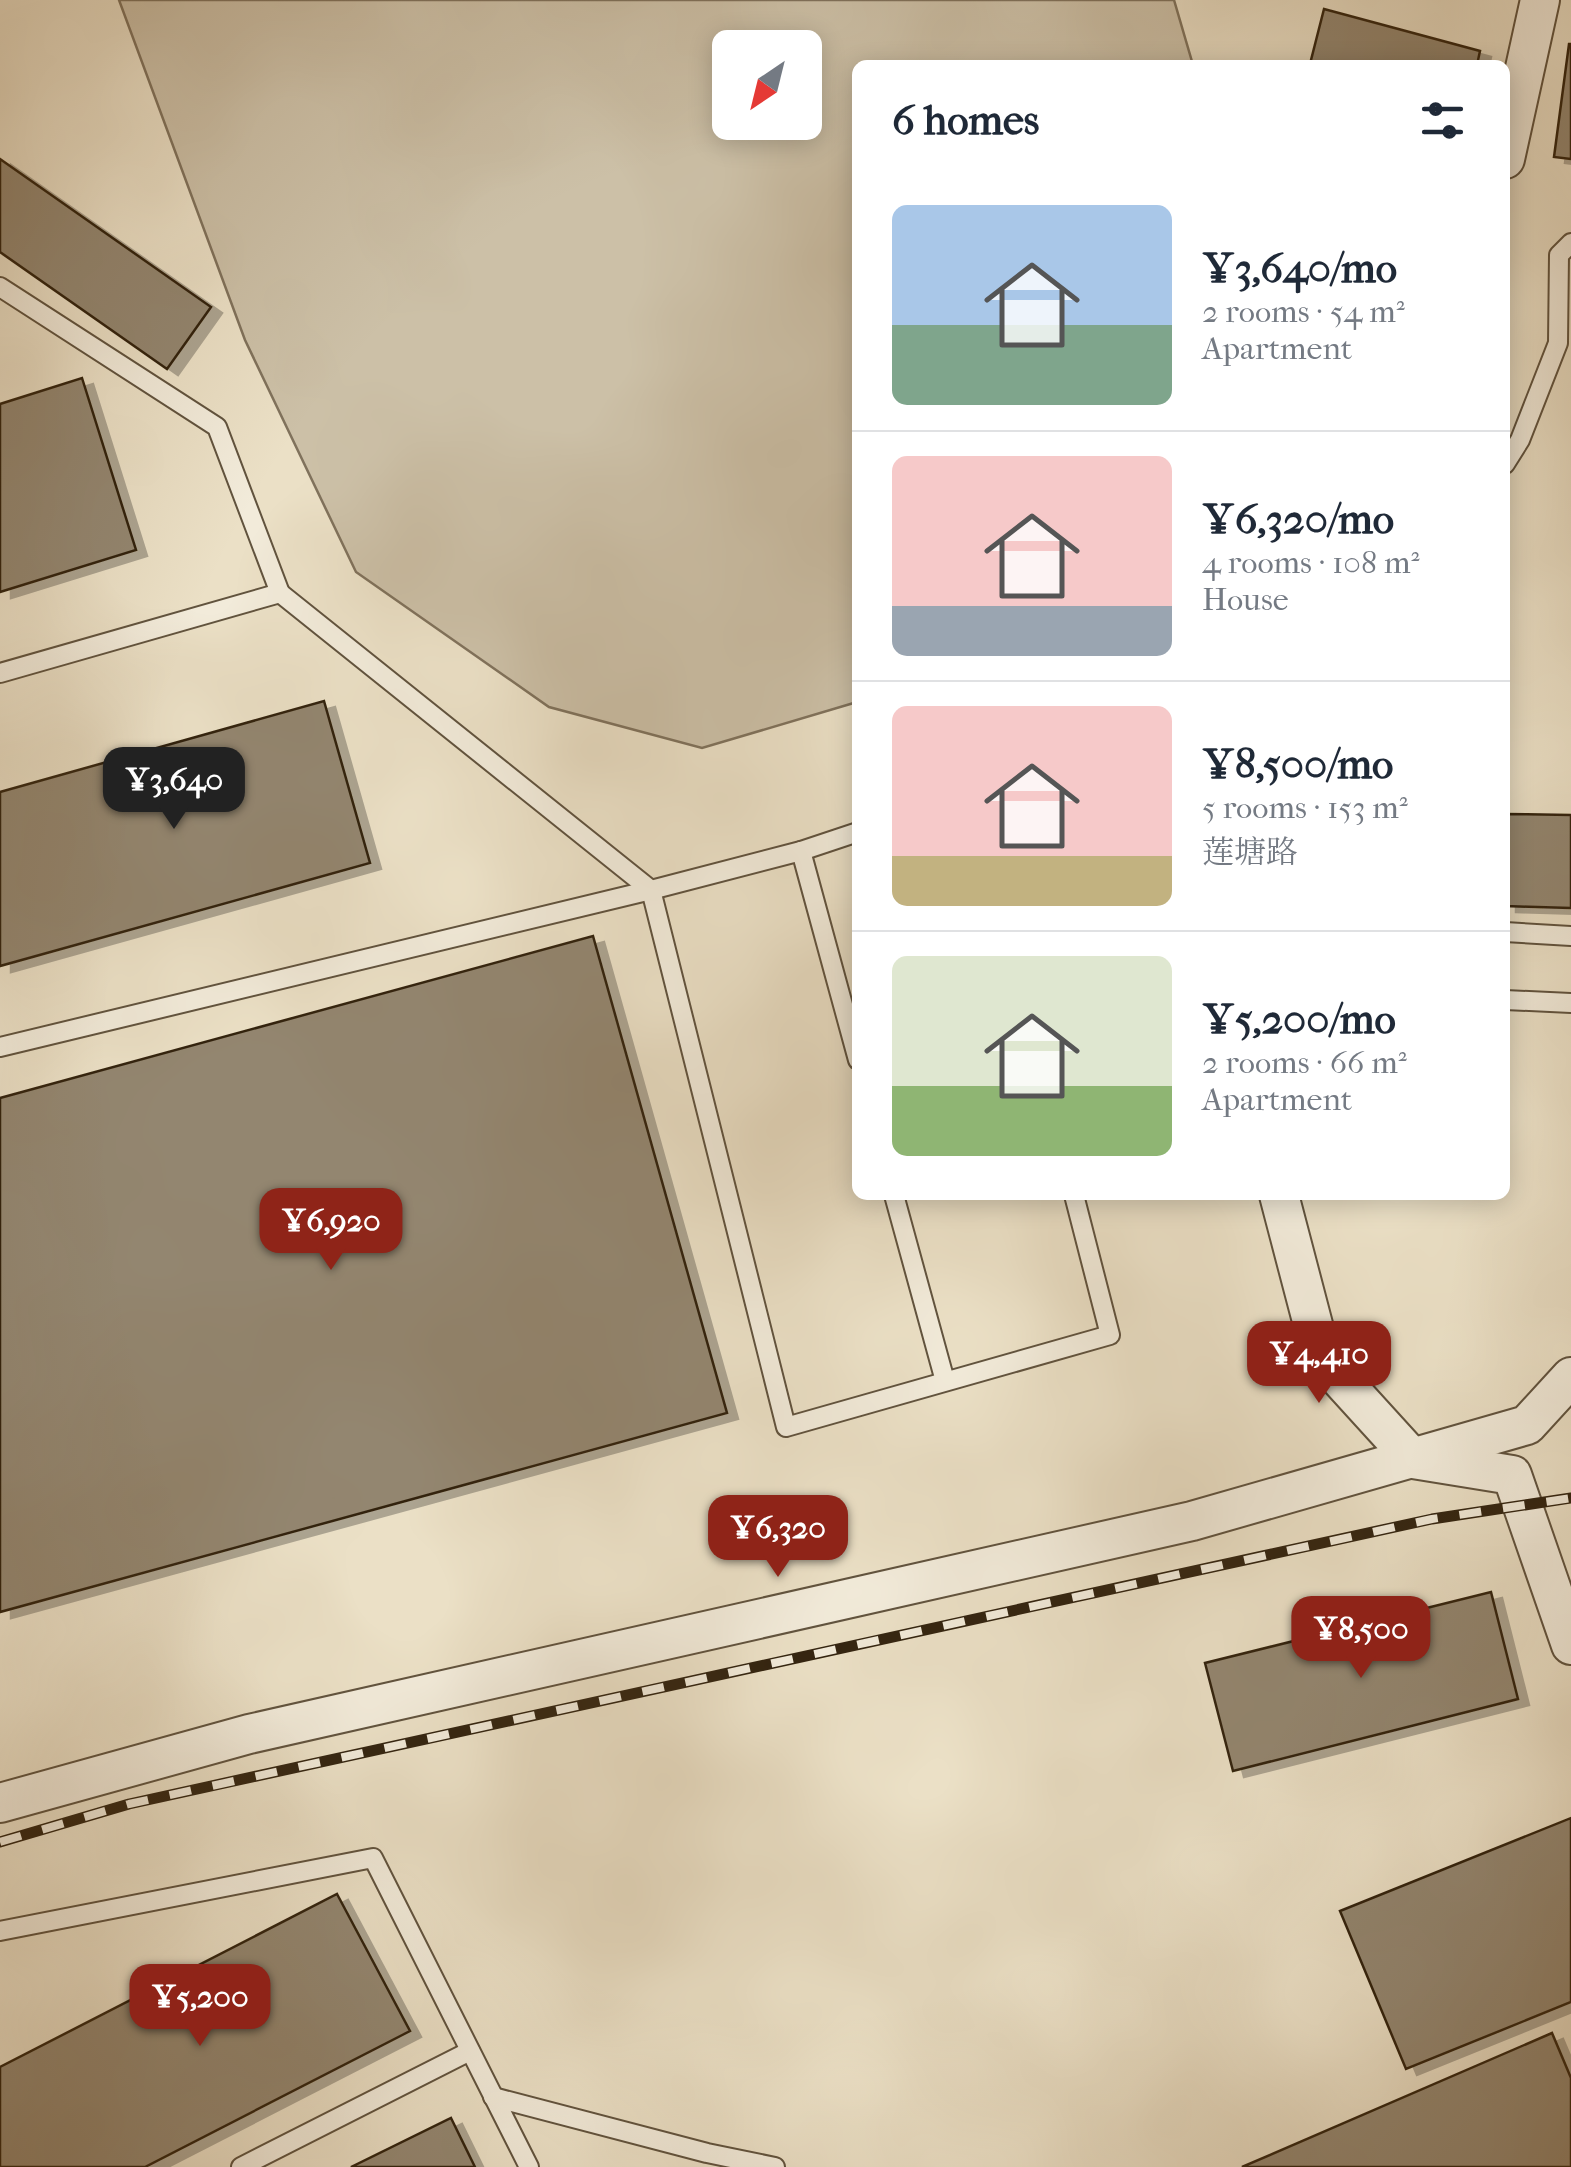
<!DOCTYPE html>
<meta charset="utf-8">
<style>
body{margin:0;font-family:"IM FELL French Canon","Noto Serif SC",serif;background:#f2f2f3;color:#1f2937;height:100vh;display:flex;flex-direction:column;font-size:38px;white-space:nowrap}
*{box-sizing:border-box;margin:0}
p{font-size:32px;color:#747a83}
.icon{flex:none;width:55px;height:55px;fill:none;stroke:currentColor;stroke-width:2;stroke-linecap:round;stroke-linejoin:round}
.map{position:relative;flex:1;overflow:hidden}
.details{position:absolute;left:852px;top:60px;width:658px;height:1140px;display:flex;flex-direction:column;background:#fff;border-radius:15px;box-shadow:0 5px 25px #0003}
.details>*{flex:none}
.needle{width:65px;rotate:215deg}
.fabs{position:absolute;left:712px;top:30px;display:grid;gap:20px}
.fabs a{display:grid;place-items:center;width:110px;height:110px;border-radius:15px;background:#fff;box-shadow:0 5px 25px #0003;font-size:50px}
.price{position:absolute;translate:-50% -85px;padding:0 22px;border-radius:20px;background:#8f2418;color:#fff;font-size:32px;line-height:65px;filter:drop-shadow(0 2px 5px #0008)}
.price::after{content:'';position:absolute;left:50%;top:60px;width:30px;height:22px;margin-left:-15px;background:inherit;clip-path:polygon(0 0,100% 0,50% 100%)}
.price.active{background:#222;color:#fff}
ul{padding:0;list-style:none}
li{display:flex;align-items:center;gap:30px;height:250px;padding:0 40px}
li+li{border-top:2px solid #e0e1e3}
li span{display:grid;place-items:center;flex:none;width:280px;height:200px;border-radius:15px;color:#555}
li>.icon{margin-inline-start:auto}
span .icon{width:120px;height:120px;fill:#fffc;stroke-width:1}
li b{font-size:42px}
h2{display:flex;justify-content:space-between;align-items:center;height:120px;padding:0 40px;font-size:42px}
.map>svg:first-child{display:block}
.green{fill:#ccc0a7;stroke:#80725c;stroke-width:2.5;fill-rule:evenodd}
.building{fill:#93866f;stroke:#332410;stroke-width:2.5;filter:url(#shadow)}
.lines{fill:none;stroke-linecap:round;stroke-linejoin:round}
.lane-casing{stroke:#61533e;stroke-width:22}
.street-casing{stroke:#61533e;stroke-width:42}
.lane{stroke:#f2ebda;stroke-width:18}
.street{stroke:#f2ebda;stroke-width:38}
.rail-casing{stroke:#332410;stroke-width:11}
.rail{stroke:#f2ebda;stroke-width:8;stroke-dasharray:22;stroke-linecap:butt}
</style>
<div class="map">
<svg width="1571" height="2167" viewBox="0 0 1571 2167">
<defs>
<filter id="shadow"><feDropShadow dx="11" dy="6" stdDeviation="0" flood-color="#0004"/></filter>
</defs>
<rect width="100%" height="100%" fill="#ebe0c6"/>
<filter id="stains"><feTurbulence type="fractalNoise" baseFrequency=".002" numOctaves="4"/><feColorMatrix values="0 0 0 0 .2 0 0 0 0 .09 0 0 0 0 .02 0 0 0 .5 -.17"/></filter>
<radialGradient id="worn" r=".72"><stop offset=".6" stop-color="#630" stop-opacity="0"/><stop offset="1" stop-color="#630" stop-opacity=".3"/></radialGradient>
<path class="green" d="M119,0h1055l19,65h-335l-1,637 -155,46 -153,-41 -193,-135 -111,-232zM730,48h75v74h-75z"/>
<g class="building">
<polygon points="1324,9 1480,51 1477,65 1310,64"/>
<polygon points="1569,44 1571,44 1571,159 1554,157"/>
<polygon points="0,159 211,307 167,369 0,252"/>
<polygon points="82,378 136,550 0,592 0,404"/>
<polygon points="324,701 370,863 0,966 0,792"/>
<polygon points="1505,814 1571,815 1571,908 1505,906"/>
<polygon points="593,936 727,1413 0,1612 0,1098"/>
<polygon points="1491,1592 1518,1699 1233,1771 1205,1663"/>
<polygon points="1571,1818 1571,2002 1406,2069 1340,1911"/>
<polygon points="337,1894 410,2031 145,2167 0,2167 0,2067"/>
<polygon points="1552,2033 1571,2078 1571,2167 1242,2167"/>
<polygon points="451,2118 475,2167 351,2167"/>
</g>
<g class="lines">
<defs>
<g id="lane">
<polyline points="0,287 217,427 280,593"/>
<polyline points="1505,464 1520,440 1558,343 1559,255 1571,243"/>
<polyline points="0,673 280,593 651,890 786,1427 1110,1335 1074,1195"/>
<polyline points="801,851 858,1060"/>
<polyline points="1505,932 1571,936"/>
<polyline points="1505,1000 1571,1003"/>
<polyline points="0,1047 651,890 801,851 858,832"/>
<polyline points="894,1195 945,1381"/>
<polyline points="0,1931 373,1858 529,2167"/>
<polyline points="493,2097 707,2153 775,2167"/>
<polyline points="241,2167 470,2051"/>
</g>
<g id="street">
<polyline points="1505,159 1540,0"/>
<polyline points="1279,1195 1322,1359 1413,1459 1512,1475 1571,1645"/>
<polyline points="0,1803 249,1734 1192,1521 1527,1425 1571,1377"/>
</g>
</defs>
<use href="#lane" class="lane-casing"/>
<use href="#street" class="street-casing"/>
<use href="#lane" class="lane"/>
<use href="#street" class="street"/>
<defs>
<polyline id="rail" points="0,1842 129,1804 1432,1519 1571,1498"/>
</defs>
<use href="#rail" class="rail-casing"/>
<use href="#rail" class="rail"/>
</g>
<rect width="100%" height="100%" filter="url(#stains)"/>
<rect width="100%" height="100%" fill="url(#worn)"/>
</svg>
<div class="fabs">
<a><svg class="needle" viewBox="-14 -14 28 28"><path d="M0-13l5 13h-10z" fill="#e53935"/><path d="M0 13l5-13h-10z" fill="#747a83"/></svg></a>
</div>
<b class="price active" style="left:174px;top:832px">¥3,640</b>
<b class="price" style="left:331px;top:1273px">¥6,920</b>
<b class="price" style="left:1319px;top:1406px">¥4,410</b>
<b class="price" style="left:778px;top:1580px">¥6,320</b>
<b class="price" style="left:1361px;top:1681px">¥8,500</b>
<b class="price" style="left:200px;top:2049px">¥5,200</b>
<section class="details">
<h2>6 homes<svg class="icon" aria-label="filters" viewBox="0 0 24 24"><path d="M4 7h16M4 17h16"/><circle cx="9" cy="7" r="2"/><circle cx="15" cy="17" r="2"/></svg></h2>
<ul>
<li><span style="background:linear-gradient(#a9c7e8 60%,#7fa58c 0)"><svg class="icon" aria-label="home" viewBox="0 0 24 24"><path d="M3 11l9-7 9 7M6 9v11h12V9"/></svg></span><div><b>¥3,640/mo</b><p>2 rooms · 54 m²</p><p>Apartment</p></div></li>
<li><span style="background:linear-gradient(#f6c9c9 75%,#9aa5b1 0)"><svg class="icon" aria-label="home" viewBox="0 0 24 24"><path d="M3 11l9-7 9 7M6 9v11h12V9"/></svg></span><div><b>¥6,320/mo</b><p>4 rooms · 108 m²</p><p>House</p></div></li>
<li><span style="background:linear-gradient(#f6c9c9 75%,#c2b280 0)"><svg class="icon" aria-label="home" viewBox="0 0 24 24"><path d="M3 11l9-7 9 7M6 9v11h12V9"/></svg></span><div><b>¥8,500/mo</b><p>5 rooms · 153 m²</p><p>莲塘路</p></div></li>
<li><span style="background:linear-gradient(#dfe7d0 65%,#8fb573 0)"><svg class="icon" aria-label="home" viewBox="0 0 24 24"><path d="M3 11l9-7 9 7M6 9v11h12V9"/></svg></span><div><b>¥5,200/mo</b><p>2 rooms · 66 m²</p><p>Apartment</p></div></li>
</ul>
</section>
</div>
